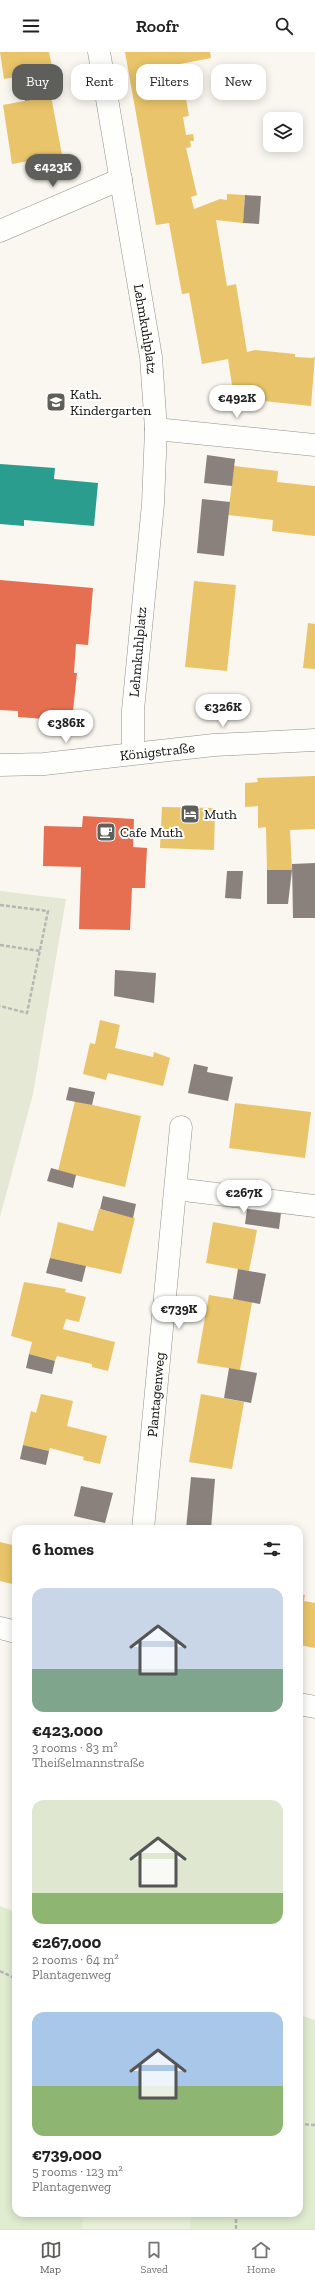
<!DOCTYPE html>
<meta charset="utf-8">
<style>
body{margin:0;font-family:"Zilla Slab",serif;background:#f6f6f6;color:#222;height:100vh;display:flex;flex-direction:column;font-size:15px;white-space:nowrap}
*{box-sizing:border-box;margin:0}
p{font-size:13px;color:#767676}
.icon{flex:none;width:22px;height:22px;fill:none;stroke:currentColor;stroke-width:2;stroke-linecap:round;stroke-linejoin:round}
.map{position:relative;flex:1;overflow:hidden}
.drawer{position:absolute;left:12px;top:1473px;width:291px;height:692px;display:flex;flex-direction:column;background:#fff;border-radius:12px;box-shadow:0 2px 10px #0003}
.drawer>*{flex:none}
.top-card{position:absolute;left:12px;top:12px;width:291px;height:36px;display:flex;gap:8px}
.controls{position:absolute;left:263px;top:60px;display:grid;gap:8px}
.controls a{display:grid;place-items:center;width:40px;height:40px;border-radius:8px;background:#fff;box-shadow:0 2px 10px #0003;font-size:20px}
.price{position:absolute;translate:-50% -34px;padding:0 9px;border-radius:14px;background:#fff;color:#222;font-size:13px;line-height:26px;filter:drop-shadow(0 1px 2px #0008)}
.price::after{content:'';position:absolute;left:50%;top:24px;width:12px;height:9px;margin-left:-6px;background:inherit;clip-path:polygon(0 0,100% 0,50% 100%)}
.price.selected{background:#5e5e5b;color:#fff}
ul{padding:0;list-style:none}
li{display:grid;align-content:center;gap:8px;height:212px;padding:0 20px}
li span{display:grid;place-items:center;height:124px;border-radius:12px;color:#555}
li>.icon{margin-inline-start:auto}
span .icon{width:72px;height:72px;fill:#fffc;stroke-width:1}
li b{font-size:17px}
h2{display:flex;justify-content:space-between;align-items:center;height:48px;padding:0 20px;font-size:17px}
.pill{padding:0 14px;border-radius:12px;background:#fff;box-shadow:0 2px 10px #0003;font-size:14px;line-height:36px}
.pill.selected{background:#5e5e5b;color:#fff}
header{display:flex;justify-content:space-between;align-items:center;height:52px;padding:0 20px;background:#fff;font-size:18px;font-weight:600}
.tab-bar{display:flex;justify-content:space-around;align-items:center;height:56px;border-top:1px solid #e0e0e0;background:#fff;font-size:11px;color:#767676}
.tab-bar a{display:grid;justify-items:center;gap:2px}
.tab-bar .selected{color:#5e5e5b}
.map>svg:first-child{display:block}
.green{fill:#e1edd1}
.cemetery{fill:#e4e8d5}
.pitch{fill:#ebf1da}
.homes{fill:#e9c46a}
.shops{fill:#e76f51}
.schools{fill:#2a9d8f}
.industry{fill:#8a817c}
.lines{fill:none;stroke-linecap:round;stroke-linejoin:round}
.minor-casing{stroke:#92918e;stroke-width:23}
.tertiary-casing{stroke:#92918e;stroke-width:23}
.path{stroke:#b7b6b5;stroke-width:2.5;stroke-dasharray:4 2;stroke-linecap:butt}
.minor{stroke:#fefefd;stroke-width:22}
.tertiary{stroke:#fefefd;stroke-width:22}
.labels{text-anchor:middle;dominant-baseline:central;stroke-width:4;stroke-linejoin:round;paint-order:stroke}
.street-label{font-size:14px;fill:#0b0b0b;stroke:#fff}
.poi-label{font-size:14px;fill:#0b0b0b;stroke:#fff;text-anchor:start}
</style>
<header><svg class="icon" aria-label="menu" viewBox="0 0 24 24"><path d="M4 6h16M4 12h16M4 18h16"/></svg>Roofr<svg class="icon" aria-label="search" viewBox="0 0 24 24"><circle cx="10" cy="10" r="6"/><path d="M15 15l6 6"/></svg></header>
<div class="map">
<svg width="315" height="2177" viewBox="0 0 315 2177">
<rect width="100%" height="100%" fill="#f9f7ef"/>
<polygon class="green" points="0,1854 16,1860 16,2161 299,2161 299,1963 315,1968 315,2177 0,2177"/>
<polygon class="cemetery" points="0,839 66,847 33,1042 0,1165"/>
<polygon class="pitch" points="84,2161 192,2161 190,2177 82,2177"/>
<g class="homes">
<polygon points="0,0 49,0 53,19 4,27"/>
<polygon points="125,0 210,0 211,6 180,12 189,64 183,65 186,83 193,82 194,89 190,89 191,95 186,96 197,143 191,145 194,157 220,147 227,148 227,142 245,143 243,171 216,168 227,234 236,232 247,300 255,298 295,302 295,305 313,306 315,304 311,354 234,346 228,307 202,312 189,241 182,242 169,171 156,173"/>
<polygon points="51,44 62,103 12,112 3,53"/>
<polygon points="234,414 278,419 277,430 315,434 315,484 272,479 273,468 228,463"/>
<polygon points="194,529 236,533 227,619 185,615"/>
<polygon points="308,571 315,572 315,617 303,616"/>
<polygon points="315,724 315,777 290,778 292,818 267,818 266,775 258,776 258,754 245,755 245,731 258,730 257,726"/>
<polygon points="162,755 215,756 214,798 160,796"/>
<polygon points="100,968 120,973 115,996 153,1005 154,1000 170,1006 163,1034 108,1021 106,1028 83,1022 90,991 95,992"/>
<polygon points="75,1049 141,1064 125,1135 58,1119"/>
<polygon points="235,1051 311,1060 305,1106 229,1096"/>
<polygon points="99,1157 135,1166 121,1222 50,1206 58,1170 93,1179"/>
<polygon points="213,1170 257,1178 249,1219 206,1211"/>
<polygon points="24,1230 66,1237 65,1240 86,1245 79,1270 66,1267 63,1277 115,1290 108,1319 92,1315 92,1312 57,1304 55,1309 29,1302 32,1290 11,1284"/>
<polygon points="209,1243 252,1250 240,1318 197,1311"/>
<polygon points="41,1342 73,1349 67,1374 107,1384 100,1412 83,1408 84,1405 50,1396 49,1399 23,1393 31,1359 36,1361"/>
<polygon points="201,1342 244,1350 232,1417 189,1410"/>
<polygon points="0,1490 16,1494 16,1533 0,1529"/>
<polygon points="299,1542 305,1543 304,1549 315,1551 315,1596 299,1593"/>
</g>
<g class="shops">
<polygon points="0,528 93,536 88,593 76,592 74,621 77,621 72,669 18,665 18,659 0,658"/>
<polygon points="83,764 134,767 133,795 147,796 145,836 132,836 130,878 79,877 81,815 43,814 44,774 82,775"/>
</g>
<polygon class="schools" points="0,412 55,416 54,427 98,431 94,474 24,468 24,474 0,472"/>
<g class="industry">
<polygon points="45,20 49,45 25,49 20,25"/>
<polygon points="245,143 261,144 259,172 243,171"/>
<polygon points="207,403 235,407 232,434 204,431"/>
<polygon points="202,447 230,450 224,504 197,501"/>
<polygon points="315,811 315,866 293,866 292,812"/>
<polygon points="267,818 292,818 288,852 267,852"/>
<polygon points="227,819 243,819 241,847 225,846"/>
<polygon points="115,918 156,921 154,951 114,944"/>
<polygon points="194,1012 208,1015 207,1020 233,1025 228,1049 188,1041"/>
<polygon points="69,1035 95,1040 92,1053 66,1048"/>
<polygon points="51,1116 76,1123 73,1136 47,1129"/>
<polygon points="103,1144 136,1152 133,1166 100,1157"/>
<polygon points="247,1157 281,1161 279,1177 245,1172"/>
<polygon points="50,1206 86,1214 82,1230 46,1221"/>
<polygon points="238,1217 266,1222 260,1252 233,1247"/>
<polygon points="29,1302 55,1309 52,1322 26,1316"/>
<polygon points="229,1316 257,1321 251,1351 224,1346"/>
<polygon points="23,1393 49,1399 46,1413 20,1407"/>
<polygon points="191,1425 215,1427 211,1477 186,1477"/>
<polygon points="81,1434 113,1441 105,1471 74,1464"/>
</g>
<g class="lines">
<defs>
<g id="minor">
<path id="s1" d="M99,0l52,305 5,72 -3,75 -20,206v43"/>
<polyline points="0,179 121,127"/>
<polyline points="156,377 315,393"/>
<polyline points="176,1137 315,1154"/>
<path id="s2" d="M143,1477l38,-402"/>
<polyline points="0,1576 16,1580"/>
<polyline points="299,1652 315,1655"/>
</g>
<g id="tertiary">
<path id="s3" d="M0,713l44,-1 170,-19 101,-5"/>
</g>
</defs>
<use href="#minor" class="minor-casing"/>
<use href="#tertiary" class="tertiary-casing"/>
<g class="path">
<polyline points="0,853 48,859 27,961 0,954"/>
<polyline points="0,893 40,899"/>
<polyline points="0,1919 16,1927"/>
<polyline points="299,2072 315,2073"/>
<polyline points="236,2161 236,2177"/>
</g>
<use href="#minor" class="minor"/>
<use href="#tertiary" class="tertiary"/>
</g>
<defs>
<symbol id="school-square" viewBox="-11 -11 22 22"><rect x="-9" y="-9" width="18" height="18" rx="4" fill="#5e5e5b" stroke="#fff"/><path d="M0-5L7-2L0 1L-7-2ZM-4 1L0 2.5L4 1V4Q0 6-4 4Z" fill="#fff"/></symbol>
<symbol id="hotel-square" viewBox="-11 -11 22 22"><rect x="-9" y="-9" width="18" height="18" rx="4" fill="#5e5e5b" stroke="#fff"/><path d="M-6-4.5h1.5V1H6V5H4.5V3h-9V5H-6ZM-4 0a1.8 1.8 0 1 1 3.6 0ZM.5 0V-2.5h3Q6-2.5 6 0Z" fill="#fff"/></symbol>
<symbol id="cafe-square" viewBox="-11 -11 22 22"><rect x="-9" y="-9" width="18" height="18" rx="4" fill="#5e5e5b" stroke="#fff"/><path d="M-5.5-4.5H6V0H3Q3 3.5 0 3.5H-2.5Q-5.5 3.5-5.5 0ZM3-3.2v2h1.7v-2ZM-6 4.5H4V6H-6Z" fill="#fff"/></symbol>
</defs>
<g fill-rule="evenodd">
<use href="#school-square" x="45" y="339" width="22" height="22"/>
<use href="#hotel-square" x="179" y="751" width="22" height="22"/>
<use href="#cafe-square" x="95" y="769" width="22" height="22"/>
</g>
<g class="labels">
<g class="street-label">
<text stroke="none"><textPath href="#s1" startOffset="281">Lehmkuhlplatz</textPath></text>
<text transform="translate(138 600) rotate(-85)">Lehmkuhlplatz</text>
<text stroke="none"><textPath href="#s3" startOffset="158">Königstraße</textPath></text>
<text stroke="none"><textPath href="#s2" startOffset="135">Plantagenweg</textPath></text>
</g>
<g class="poi-label">
<text x="70" y="342">Kath.<tspan x="70" dy="16">Kindergarten</tspan></text>
<text x="204" y="762">Muth</text>
<text x="120" y="780">Cafe Muth</text>
</g>
</g>
</svg>
<div class="controls">
<a><svg class="icon" aria-label="layers" viewBox="0 0 24 24"><path d="M12 4l9 5-9 5-9-5zM3 14l9 5 9-5"/></svg></a>
</div>
<b class="price selected" style="left:53px;top:136px">€423K</b>
<b class="price" style="left:237px;top:367px">€492K</b>
<b class="price" style="left:223px;top:676px">€326K</b>
<b class="price" style="left:66px;top:692px">€386K</b>
<b class="price" style="left:244px;top:1162px">€267K</b>
<b class="price" style="left:179px;top:1278px">€739K</b>
<div class="top-card">
<a class="pill selected">Buy</a>
<a class="pill">Rent</a>
<a class="pill">Filters</a>
<a class="pill">New</a>
</div>
<section class="drawer">
<h2>6 homes<svg class="icon" aria-label="filters" viewBox="0 0 24 24"><path d="M4 7h16M4 17h16"/><circle cx="9" cy="7" r="2"/><circle cx="15" cy="17" r="2"/></svg></h2>
<ul>
<li><span style="background:linear-gradient(#c9d6e8 65%,#7fa58c 0)"><svg class="icon" aria-label="home" viewBox="0 0 24 24"><path d="M3 11l9-7 9 7M6 9v11h12V9"/></svg></span><div><b>€423,000</b><p>3 rooms · 83 m²</p><p>Theißelmannstraße</p></div></li>
<li><span style="background:linear-gradient(#dfe7d0 75%,#8fb573 0)"><svg class="icon" aria-label="home" viewBox="0 0 24 24"><path d="M3 11l9-7 9 7M6 9v11h12V9"/></svg></span><div><b>€267,000</b><p>2 rooms · 64 m²</p><p>Plantagenweg</p></div></li>
<li><span style="background:linear-gradient(#a9c7e8 60%,#8fb573 0)"><svg class="icon" aria-label="home" viewBox="0 0 24 24"><path d="M3 11l9-7 9 7M6 9v11h12V9"/></svg></span><div><b>€739,000</b><p>5 rooms · 123 m²</p><p>Plantagenweg</p></div></li>
</ul>
</section>
</div>
<nav class="tab-bar">
<a class="selected"><svg class="icon" aria-label="map" viewBox="0 0 24 24"><path d="M3 6l6-2 6 2 6-2v14l-6 2-6-2-6 2zM9 4v14M15 6v14"/></svg>Map</a>
<a><svg class="icon" aria-label="saved" viewBox="0 0 24 24"><path d="M7 4h10v16l-5-4-5 4z"/></svg>Saved</a>
<a><svg class="icon" aria-label="home" viewBox="0 0 24 24"><path d="M3 11l9-7 9 7M6 9v11h12V9"/></svg>Home</a>
</nav>
